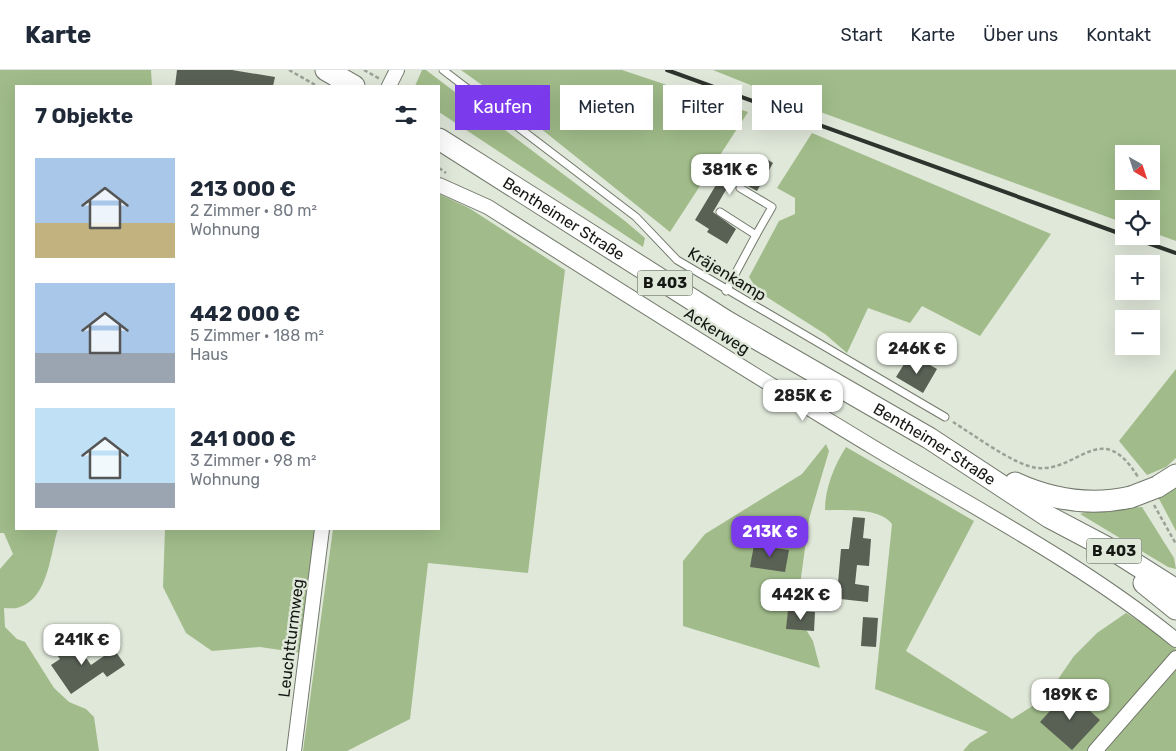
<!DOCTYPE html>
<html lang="de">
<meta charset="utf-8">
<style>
body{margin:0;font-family:Rubik,sans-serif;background:#f2f2f3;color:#1f2937;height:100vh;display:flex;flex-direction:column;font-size:19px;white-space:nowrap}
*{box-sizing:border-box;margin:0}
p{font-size:16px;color:#747a83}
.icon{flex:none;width:28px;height:28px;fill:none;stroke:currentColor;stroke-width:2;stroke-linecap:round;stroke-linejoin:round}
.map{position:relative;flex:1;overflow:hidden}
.drawer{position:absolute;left:15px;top:15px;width:425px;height:445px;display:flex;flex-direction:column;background:#fff;border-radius:0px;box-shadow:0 5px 20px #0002}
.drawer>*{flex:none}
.guide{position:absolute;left:455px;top:15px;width:475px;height:45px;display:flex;gap:10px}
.needle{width:32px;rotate:141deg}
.buttons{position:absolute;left:1115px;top:75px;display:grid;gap:10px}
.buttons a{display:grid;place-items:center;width:45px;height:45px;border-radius:0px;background:#fff;box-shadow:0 5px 20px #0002;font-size:25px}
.price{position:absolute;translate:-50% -42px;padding:0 11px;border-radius:10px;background:#fff;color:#222;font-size:16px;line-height:32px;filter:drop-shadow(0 1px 2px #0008)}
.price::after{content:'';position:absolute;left:50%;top:30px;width:15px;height:11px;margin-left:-8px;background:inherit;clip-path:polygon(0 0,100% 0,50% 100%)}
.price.on{background:#7c3aed;color:#fff}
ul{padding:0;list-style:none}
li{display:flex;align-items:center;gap:15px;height:125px;padding:0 20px}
li span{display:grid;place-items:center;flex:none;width:140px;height:100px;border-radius:0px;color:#555}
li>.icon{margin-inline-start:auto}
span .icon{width:60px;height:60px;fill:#fffc;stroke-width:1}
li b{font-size:21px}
h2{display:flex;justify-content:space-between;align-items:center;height:60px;padding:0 20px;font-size:21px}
.tag{padding:0 18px;border-radius:0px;background:#fff;box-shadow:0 5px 20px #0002;font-size:18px;line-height:45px}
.tag.on{background:#7c3aed;color:#fff}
header{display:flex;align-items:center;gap:30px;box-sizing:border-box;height:70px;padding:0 25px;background:#fff;border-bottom:1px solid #e0e1e3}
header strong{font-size:24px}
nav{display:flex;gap:28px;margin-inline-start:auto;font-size:18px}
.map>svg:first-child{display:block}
.green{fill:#a1bc8a;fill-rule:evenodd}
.building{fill:#596054}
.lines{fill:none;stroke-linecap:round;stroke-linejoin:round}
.service-casing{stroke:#72796c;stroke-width:9}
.minor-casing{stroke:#72796c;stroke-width:16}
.primary-casing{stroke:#72796c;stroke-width:23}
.path{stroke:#9ba196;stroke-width:2.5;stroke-dasharray:4 2.5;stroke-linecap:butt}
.service{stroke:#fff;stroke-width:7}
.minor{stroke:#fff;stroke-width:14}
.primary{stroke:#fff;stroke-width:21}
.rail{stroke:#2f332d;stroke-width:4}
.primary-bridge-casing{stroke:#72796c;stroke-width:23;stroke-linecap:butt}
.primary-bridge{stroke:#fff;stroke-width:21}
.labels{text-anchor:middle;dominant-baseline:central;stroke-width:5;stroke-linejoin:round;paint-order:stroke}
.shield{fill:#e0e8da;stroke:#51564e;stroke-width:1}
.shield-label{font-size:15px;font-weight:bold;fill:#141712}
.street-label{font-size:16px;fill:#141712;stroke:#e0e8da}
</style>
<header>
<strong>Karte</strong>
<nav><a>Start</a><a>Karte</a><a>Über uns</a><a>Kontakt</a></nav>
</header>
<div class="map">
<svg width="1176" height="681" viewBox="0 0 1176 681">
<rect width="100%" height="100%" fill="#e0e8da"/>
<g class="green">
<path d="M0,0h151l1,16h-136v443h42c-8,24 -9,68 -38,78 -4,2 -11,1 -16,1l1,19 12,12 8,3 29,46 15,14 17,7 8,8 5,34h-99v-182l13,-15 -9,-21h-4z"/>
<polygon points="422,0 426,0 625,151 645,168 643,177 439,42 439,16 415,16"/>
<polygon points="461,0 622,0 748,42 670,162 520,42"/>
<path d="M713,0h463v171l-25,-9v-23h-27v14l-331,-121zM1124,84h27v27h-27z"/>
<polygon points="812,63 1051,164 980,266 922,236 910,253 868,238 847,283 825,264 759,222 749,207 779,151 795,144 795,128 777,118"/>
<polygon points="439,124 469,138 565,200 528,503 428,493 410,649 347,681 303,681 333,459 439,459"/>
<polygon points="1176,299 1176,388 1166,397 1147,405 1119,371"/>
<polygon points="826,374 829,381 809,449 799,522 802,553 813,571 820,598 683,556 683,491 705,464 802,404"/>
<path d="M846,377l128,74 -68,130 106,68 33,-21 29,-42 23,-23 29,-20 27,17 23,19v102h-213l7,-8 18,-11 -113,-43 17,-165c-13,-17 -46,-13 -67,-14 0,-22 9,-44 21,-63z"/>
<polygon points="1176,415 1176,461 1158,427"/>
<polygon points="1142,437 1174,488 1176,499 1168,497 1080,444 1094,440"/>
<polygon points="165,459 319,459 301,583 260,577 212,581 186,563 163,517"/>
</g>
<g class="building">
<polygon points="177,0 232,0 275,7 273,16 175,16"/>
<polygon points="762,86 773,93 757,121 735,109 732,114 730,113 713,142 736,159 727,174 707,162 709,159 695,150 731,90 753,102"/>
<polygon points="906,291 919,298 923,291 937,299 923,323 896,307"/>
<polygon points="853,447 865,448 863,468 871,469 869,496 857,495 855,514 869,516 868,532 831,528 832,512 838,513 841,479 849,479"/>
<polygon points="754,475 789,480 785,502 750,497"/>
<polygon points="788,540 815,542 814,561 786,559"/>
<polygon points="863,547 878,548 876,577 861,576"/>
<polygon points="72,567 91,595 114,579 125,595 107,607 103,602 71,624 51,595 60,589 53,580"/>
<polygon points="1068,621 1100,650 1072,680 1040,652"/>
</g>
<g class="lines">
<defs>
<g id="service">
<polyline points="443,0 636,147 677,190 945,347"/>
<polyline points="740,118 772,137 756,165"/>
<polyline points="720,142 756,165 726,221"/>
</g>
<g id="minor">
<polyline points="389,16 397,0"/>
<path d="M439,115l49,22c129,82 258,164 388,242 102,61 208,116 300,191"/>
<polyline points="294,681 322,459"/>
<polyline points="1095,681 1176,588"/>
</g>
<g id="primary">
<polyline points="326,0 354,16"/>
<path id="s1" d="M439,69l287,182 203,117 120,79 72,38 55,35"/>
<path d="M1015,413c37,17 76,23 116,14"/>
<polyline points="1157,417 1176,405"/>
<polyline points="1144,513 1176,539"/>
</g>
</defs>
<use href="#service" class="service-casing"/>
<use href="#minor" class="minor-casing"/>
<use href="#primary" class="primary-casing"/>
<g class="path">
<polyline points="289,0 317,16"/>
<polyline points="364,0 380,9"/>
<polyline points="439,98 446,103"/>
<path d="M953,352c21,13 61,43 84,46 42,4 64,-51 101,9"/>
<polyline points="1154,435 1176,474"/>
</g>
<use href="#service" class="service"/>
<use href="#minor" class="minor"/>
<use href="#primary" class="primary"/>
<g class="rail">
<polyline points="667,0 1124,165"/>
<polyline points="1128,166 1176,183"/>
</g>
<defs>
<polyline id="primary-bridge" points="1131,427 1157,417"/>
</defs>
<use href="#primary-bridge" class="primary-bridge-casing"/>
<use href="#primary-bridge" class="primary-bridge"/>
</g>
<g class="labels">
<g class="shield">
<rect x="637.5" y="200.5" width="55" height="25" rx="4"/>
<rect x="1086.5" y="468.5" width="55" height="25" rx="4"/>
</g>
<g class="shield-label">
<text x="665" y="213">B 403</text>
<text x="1114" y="481">B 403</text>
</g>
<g class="street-label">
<text stroke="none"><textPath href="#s1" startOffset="148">Bentheimer Straße</textPath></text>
<text transform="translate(727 204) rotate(31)">Kräjenkamp</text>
<text transform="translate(717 261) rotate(32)">Ackerweg</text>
<text stroke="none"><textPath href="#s1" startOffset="582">Bentheimer Straße</textPath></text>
<text transform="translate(291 568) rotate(-83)">Leuchtturmweg</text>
</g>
</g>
</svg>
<div class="buttons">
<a><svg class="needle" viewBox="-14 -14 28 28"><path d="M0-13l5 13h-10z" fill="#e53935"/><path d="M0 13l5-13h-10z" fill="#747a83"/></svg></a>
<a><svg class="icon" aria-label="locate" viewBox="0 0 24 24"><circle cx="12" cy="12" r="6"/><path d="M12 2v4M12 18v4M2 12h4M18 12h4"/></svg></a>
<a>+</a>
<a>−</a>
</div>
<b class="price" style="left:730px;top:126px">381K €</b>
<b class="price" style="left:917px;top:305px">246K €</b>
<b class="price" style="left:803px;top:352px">285K €</b>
<b class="price on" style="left:770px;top:488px">213K €</b>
<b class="price" style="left:801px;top:551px">442K €</b>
<b class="price" style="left:82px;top:596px">241K €</b>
<b class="price" style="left:1070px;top:651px">189K €</b>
<div class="guide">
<a class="tag on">Kaufen</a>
<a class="tag">Mieten</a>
<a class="tag">Filter</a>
<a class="tag">Neu</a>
</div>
<section class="drawer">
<h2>7 Objekte<svg class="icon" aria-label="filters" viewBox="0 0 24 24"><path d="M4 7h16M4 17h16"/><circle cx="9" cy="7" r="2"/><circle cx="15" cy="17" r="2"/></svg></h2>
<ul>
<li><span style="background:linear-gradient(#a9c7e8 65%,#c2b280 0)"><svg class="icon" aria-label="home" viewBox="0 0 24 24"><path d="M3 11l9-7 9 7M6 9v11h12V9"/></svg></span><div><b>213 000 €</b><p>2 Zimmer · 80 m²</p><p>Wohnung</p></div></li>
<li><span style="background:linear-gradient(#a9c7e8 70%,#9aa5b1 0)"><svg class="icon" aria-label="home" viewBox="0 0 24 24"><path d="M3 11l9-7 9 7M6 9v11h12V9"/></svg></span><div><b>442 000 €</b><p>5 Zimmer · 188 m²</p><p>Haus</p></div></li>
<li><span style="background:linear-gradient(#bfe0f5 75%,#9aa5b1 0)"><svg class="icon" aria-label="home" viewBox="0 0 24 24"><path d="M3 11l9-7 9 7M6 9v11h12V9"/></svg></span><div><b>241 000 €</b><p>3 Zimmer · 98 m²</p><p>Wohnung</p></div></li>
</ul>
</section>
</div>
